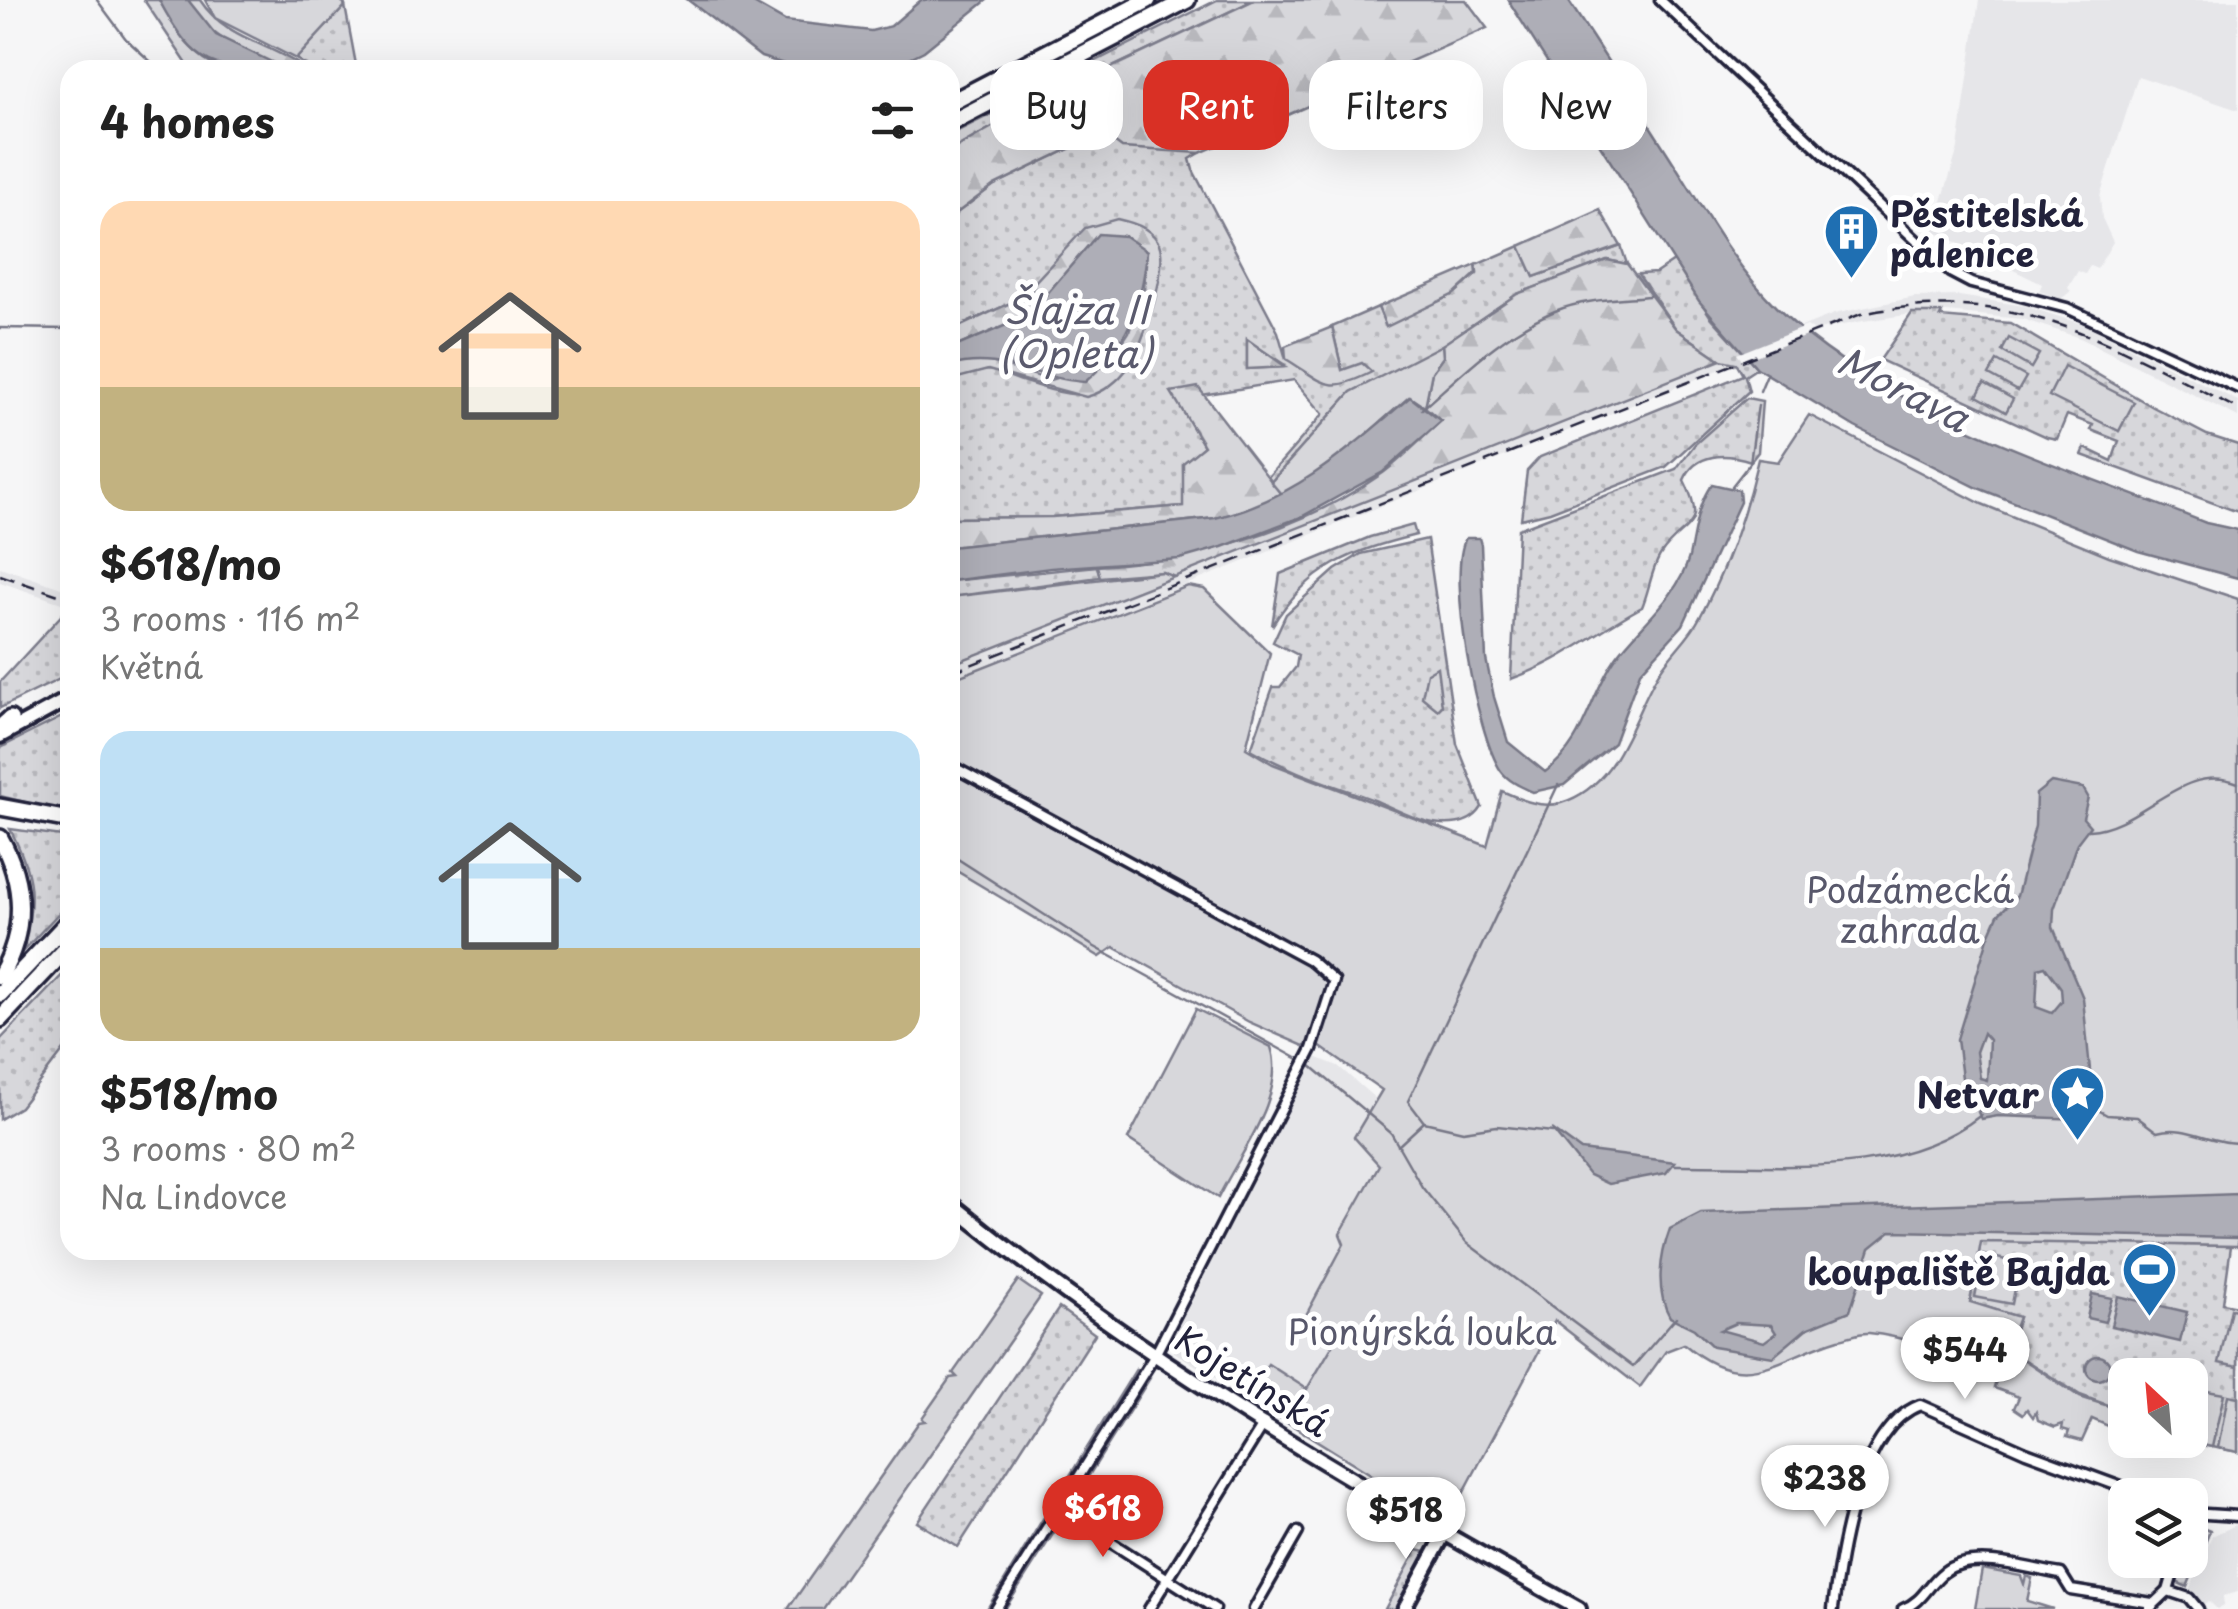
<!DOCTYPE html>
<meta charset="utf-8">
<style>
body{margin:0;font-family:"Playpen Sans",sans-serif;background:#f6f6f6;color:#222;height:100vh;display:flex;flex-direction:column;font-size:38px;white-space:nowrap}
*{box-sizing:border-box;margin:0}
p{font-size:32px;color:#767676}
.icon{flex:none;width:55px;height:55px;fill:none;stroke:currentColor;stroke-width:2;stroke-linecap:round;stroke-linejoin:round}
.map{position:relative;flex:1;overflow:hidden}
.drawer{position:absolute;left:60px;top:60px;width:900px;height:1200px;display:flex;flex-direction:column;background:#fff;border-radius:30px;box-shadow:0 10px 40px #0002}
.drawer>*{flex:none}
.guide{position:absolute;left:990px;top:60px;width:950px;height:90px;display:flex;gap:20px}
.needle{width:65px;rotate:334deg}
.fabs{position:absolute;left:2108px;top:1358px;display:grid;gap:20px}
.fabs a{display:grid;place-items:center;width:100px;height:100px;border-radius:20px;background:#fff;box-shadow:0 10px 40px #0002;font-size:50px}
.price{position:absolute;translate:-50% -85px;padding:0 22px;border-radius:35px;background:#fff;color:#222;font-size:32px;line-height:65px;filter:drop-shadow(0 2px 5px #0008)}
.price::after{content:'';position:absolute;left:50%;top:60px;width:30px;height:22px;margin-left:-15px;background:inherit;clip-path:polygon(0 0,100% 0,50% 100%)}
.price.active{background:#d93025;color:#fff}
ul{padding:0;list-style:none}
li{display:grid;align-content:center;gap:20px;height:530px;padding:0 40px}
li span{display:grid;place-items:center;height:310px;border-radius:30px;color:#555}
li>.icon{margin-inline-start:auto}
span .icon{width:180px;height:180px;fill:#fffc;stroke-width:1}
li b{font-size:42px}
h2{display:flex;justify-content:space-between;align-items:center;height:120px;padding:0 40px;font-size:42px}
.chip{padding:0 35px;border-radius:30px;background:#fff;box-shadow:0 10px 40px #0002;font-size:35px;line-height:90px}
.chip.active{background:#d93025;color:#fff}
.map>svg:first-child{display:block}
.built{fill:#e6e6e9}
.grass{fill:url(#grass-dots);stroke:#7c7c8b;stroke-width:2.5;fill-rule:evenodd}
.forest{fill:url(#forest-firs);stroke:#7c7c8b;stroke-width:2.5}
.garden{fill:#d7d7db;stroke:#7c7c8b;stroke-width:2.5}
.water{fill:#aeaeb7;stroke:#767685;stroke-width:2.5;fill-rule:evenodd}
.pier{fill:#f6f6f7}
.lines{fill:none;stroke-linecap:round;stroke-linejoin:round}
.stream{stroke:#767685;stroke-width:2.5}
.minor-casing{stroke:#22223b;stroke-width:15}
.secondary-casing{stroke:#22223b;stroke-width:19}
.primary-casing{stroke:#22223b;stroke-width:20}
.motorway-casing{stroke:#22223b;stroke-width:22}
.minor{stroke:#fff;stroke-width:8}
.secondary{stroke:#fff;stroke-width:11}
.primary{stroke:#fff;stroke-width:12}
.motorway{stroke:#fff;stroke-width:15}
.rail{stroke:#22223b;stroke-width:2.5;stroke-dasharray:15 8;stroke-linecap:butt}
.labels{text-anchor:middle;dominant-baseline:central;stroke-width:10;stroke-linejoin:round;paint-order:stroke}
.poi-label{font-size:35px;font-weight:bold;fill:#22223b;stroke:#fff;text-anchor:end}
.park-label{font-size:35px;fill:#58586b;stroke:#fff}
.street-label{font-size:35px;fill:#22223b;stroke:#fff}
.water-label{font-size:38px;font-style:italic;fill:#5a5a6d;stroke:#fff}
</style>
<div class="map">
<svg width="2238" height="1609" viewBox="0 0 2238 1609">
<defs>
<pattern id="grass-dots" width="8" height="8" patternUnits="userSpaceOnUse" patternTransform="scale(2.5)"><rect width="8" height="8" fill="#d7d7db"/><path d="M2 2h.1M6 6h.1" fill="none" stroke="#b8b8bd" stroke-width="1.8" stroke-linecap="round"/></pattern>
<pattern id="forest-firs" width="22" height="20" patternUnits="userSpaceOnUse" patternTransform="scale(2.5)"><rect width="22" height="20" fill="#d7d7db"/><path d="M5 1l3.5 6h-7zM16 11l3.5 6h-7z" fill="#b8b8bd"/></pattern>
</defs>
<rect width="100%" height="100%" fill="#f6f6f7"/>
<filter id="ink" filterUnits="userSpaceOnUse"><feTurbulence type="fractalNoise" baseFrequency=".01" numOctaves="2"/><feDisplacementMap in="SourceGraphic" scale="20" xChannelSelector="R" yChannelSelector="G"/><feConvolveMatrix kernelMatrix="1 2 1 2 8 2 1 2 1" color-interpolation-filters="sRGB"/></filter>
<g filter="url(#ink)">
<g class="built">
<polygon points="1979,0 2238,0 2238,110 2138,76 2100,196 2102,218 2113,242 2097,269 2090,266 2085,274 2078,271 2068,288 2071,291 2061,299 2039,291 2042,284 1933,231 1958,148"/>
<polygon points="1959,296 2025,306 2085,325 2238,401 2238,417 2080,338 2022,319 1935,311 1863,321 1823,329 1736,363 950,680 950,665 1834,314 1915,297"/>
<polygon points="0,567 70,591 70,606 0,582"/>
<polygon points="1315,1057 1338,1066 1377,1100 1354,1137 1379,1165 1340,1234 1344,1244 1306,1315 1294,1319 1333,1344 1307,1389 1268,1365 1245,1396 1174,1352 1171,1342"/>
<polygon points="2238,1524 2238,1592 2223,1596 2224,1605 2217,1609 2209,1601 2200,1606 2190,1589 2212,1536"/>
</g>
<g class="grass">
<polygon points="1217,0 1254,0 1026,108 950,151 950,135"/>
<polygon points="345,6 357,70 313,70 296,59"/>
<path d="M1102,133l7,5 91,15 -10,6 3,11 85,162 8,27 56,11 -10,-43 46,-20 8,19 68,-32 23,-20 -1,-9 44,-19 14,31 87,-31 6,18 -20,-4 -90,34 -95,65 -71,33 -80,90 -3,-5 55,-63 -29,-34 -92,15 -30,-3 32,54 -21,18 1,42 -132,11 -102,1v-138c11,-3 26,-10 38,-10 11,1 26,9 37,12 68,23 88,18 119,-49l-114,-39 -80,37v-113l44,-33zM1247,340l38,25 -1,2 -37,2z"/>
<polygon points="1674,261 1710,316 1757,368 1745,376 1749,391 1666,467 1550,512 1521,519 1527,471 1540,457 1743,375 1736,363 1721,360 1676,329 1638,274 1656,273"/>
<polygon points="1912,313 1942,313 1940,317 2010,323 2153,407 2207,435 2238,445 2238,512 2082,455 2085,448 2112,461 2119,441 2091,430 2093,425 2067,415 2057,439 2047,437 1880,360"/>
<path d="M1747,398l15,3 -4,51 -7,9c-25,-8 -55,-9 -67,19 25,50 -1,42 -23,74 -9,13 -12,37 -19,53 -45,24 -83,56 -131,72l7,-150 158,-60 19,-25z"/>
<path d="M1413,525l3,10c-64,16 -107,31 -144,91l8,-52 90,-37z"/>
<path d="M1427,539l30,205 25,63c-9,15 -24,18 -41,17 -22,-2 -46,-15 -67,-24 -43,-16 -84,-28 -123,-51l22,-62h7l16,-20 2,-12 -25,-13 13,-28 49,-44 26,-16z"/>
<polygon points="1097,566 1100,577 950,597 950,581"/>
<polygon points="70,606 70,674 0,708 0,682"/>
<polygon points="70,713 70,813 0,796 0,748"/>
<path d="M10,829l60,8v64l-47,50c12,-52 12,-74 -13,-122z"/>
<polygon points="70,967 70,1042 20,1107 0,1119 0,1040"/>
<polygon points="1981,1241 2231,1246 2223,1303 2238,1306 2238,1452 2176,1440 2190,1440 2190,1375 2125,1375 2125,1402 2118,1409 2080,1395 2008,1349 2019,1317 1970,1302"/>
<polygon points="1059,1308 1095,1334 958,1547 917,1522"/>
<polygon points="1136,1369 1140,1372 987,1609"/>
<polygon points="1147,1375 1150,1378 1068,1509 1068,1500"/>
<polygon points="1062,1520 1005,1609 1000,1609 1053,1524"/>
<polygon points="2197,1526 2210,1531 2187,1587 2174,1581 2183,1560 2190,1560"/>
<polygon points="1417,1550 1426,1552 1396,1609 1385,1609"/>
</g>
<g class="forest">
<path d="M144,0h15c19,33 30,55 66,70h-27l-11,-6z"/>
<path d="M188,0h12c25,39 71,43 107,70 -40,0 -102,-32 -119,-70z"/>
<polygon points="1254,0 1466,0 1487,28 1200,153 1122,148 1102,133 994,185 950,218 950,151 1026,108"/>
<polygon points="1600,210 1621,246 1534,277 1520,246"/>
<path d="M1117,219c16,4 30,7 40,21 15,21 -14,105 -28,126 -10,15 -26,27 -43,31l-98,-27 -38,10v-14l28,-8 72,22 60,-19 19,-29 15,-44 3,-37 -49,-16 -70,81 -78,33v-18l80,-37 4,-11 51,-55z"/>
<path d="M1607,260l20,4 49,65 45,31 -547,217 -12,-5 -62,5 -3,-11c100,-7 202,-34 286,-93 20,-15 39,-35 58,-52l-16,-14 7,-35 11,-15 -1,-12 75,-51z"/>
<polygon points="1476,265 1477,273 1454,294 1386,327 1378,307"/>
<path d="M1332,327l10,43 20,-7 10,9c-46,23 -45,12 -86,-13l-1,-13z"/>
<polygon points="1247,339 1286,367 1247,369"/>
<polygon points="1198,387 1281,494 1249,510 1215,518 950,547 950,518 1052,517 1183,506 1183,463 1204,446 1171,392"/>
<polygon points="1437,667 1442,706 1438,710 1422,697 1427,673"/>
</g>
<g class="garden">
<polygon points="205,0 341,0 345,6 296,59 215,18"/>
<polygon points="2009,338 2039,354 2031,368 2002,351"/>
<polygon points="1442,345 1443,357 1432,372 1425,407 1409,397 1326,470 1281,494 1271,482 1351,392"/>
<polygon points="1997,361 2026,377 2018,391 1989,375"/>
<polygon points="2064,366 2134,402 2119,431 2049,396"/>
<polygon points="1984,383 2013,399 2006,412 1977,396"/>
<path d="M1809,415l173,89 127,52 129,43v647l-257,-4 -11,60 49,15 -11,32 72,48 38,12 -4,8 11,8 -12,-7 -5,8 -16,-7 -10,22 -15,-4 2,-6 -7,-2 1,-5 -8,3 -17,-7 -2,-8 -3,5 -6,-8 -4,5 -9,-6 5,-11 -25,-9 4,-13c-43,-17 -85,-38 -129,-42 -9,-1 -20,4 -30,6 -62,18 -93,58 -155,5l-18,7 -26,36 -85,-66 -107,201 -203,-126 23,-32 39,25 26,-44 -40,-25 13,-5 38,-71 -4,-10 39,-69 -25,-28 28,-47 -63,-44 -13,1 -57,-25 -135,-75 -14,10 -150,-90v-187l238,-94 16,3 66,64 -24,95 27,16 214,82 15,-55c18,8 39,18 59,12 56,-17 69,-80 94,-124 12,-23 34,-40 45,-62 26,-48 46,-106 58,-158l20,3z"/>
<polygon points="1162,572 1174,577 950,665 950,597"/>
<path d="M1196,1009l75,38c16,48 -32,108 -53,151l-90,-59z"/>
<polygon points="1983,1255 2020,1263 2012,1304 1975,1297"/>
<polygon points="1018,1280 1041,1296 823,1609 788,1609 919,1422 925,1421 922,1418 950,1378 957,1377 953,1373"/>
<polygon points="2231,1309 2238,1310 2238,1367 2219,1363"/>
<polygon points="2190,1388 2224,1394 2212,1447 2179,1440 2190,1440"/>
<polygon points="2228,1395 2238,1397 2238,1452 2218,1448"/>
<polygon points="1982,1569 2021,1576 2024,1584 2026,1576 2032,1578 2027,1601 2053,1609 1975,1609"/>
</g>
<g class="water">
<path d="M159,0h29l28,35 72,35c-75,0 -92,-1 -129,-70z"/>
<polygon points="688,0 748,0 785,21 871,31 891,26 921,0 987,0 924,51 885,70 804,70 761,57"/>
<path d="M1508,0h60c36,55 72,110 107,165 31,49 60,101 101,142 111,108 289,159 430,216l32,7v48l-100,-27 -160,-63 -123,-61 -98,-59 -58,-67z"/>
<path d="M1098,234l27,2 22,15c-5,54 -19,95 -62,131 -50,-3 -85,-30 -135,-16v-17l78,-33z"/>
<path d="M1410,397l31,24 -58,51 -82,45 -79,30 -42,12 -129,9 -101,13v-34l265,-29c80,-19 134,-69 195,-121z"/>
<path d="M1712,484l27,6 1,12 -57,123 -43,47 -26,71 -50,42 -31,7c-11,-5 -24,-10 -32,-21 -24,-35 -55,-197 -35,-233h13l2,7 5,114 8,38 14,45 37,30c42,-30 43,-76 72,-116 23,-31 62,-60 72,-99 5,-22 8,-54 23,-73z"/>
<path d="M2051,782l32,6 5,9 -5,21 7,8 -13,17 -23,66 -1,18 30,71 10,103 -12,18 -83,-3 -17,3 -3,-7 7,-8 -23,-26 -5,-39 31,-101 10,-23 19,-19 18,-70 1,-32zM2045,966l16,22 1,13 -10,12 -16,-6 2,-39zM1983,1033l6,7 -2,40 -7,-2 -4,-26z"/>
<polygon points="1552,1129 1581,1150 1675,1162 1666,1173 1608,1184 1589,1175"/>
<path d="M2238,1194v44l-347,-7 -21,17 -20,63 -44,18 -33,28 -60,-10 -19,-18 -24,-12c-15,-26 -10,-61 0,-88l31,-16zM1736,1323l35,2 5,8 -12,9 -44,-12z"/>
<polygon points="2092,1294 2112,1298 2105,1322 2087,1318"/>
<polygon points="2118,1296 2187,1312 2180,1342 2111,1326"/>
<circle cx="2098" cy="1368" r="12"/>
</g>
<polygon class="pier" points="1807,326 1816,332 1743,361 1737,354"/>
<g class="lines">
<g class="stream">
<polyline points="97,0 126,39 160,70"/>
<polyline points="0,328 70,329"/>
<polyline points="1760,391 1767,374"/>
<path d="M1422,409c41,-36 81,-77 133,-98 29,-12 63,-12 94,-15"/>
<polyline points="1732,486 1750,463 1758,405"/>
<path d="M2089,830c54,-3 92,-69 149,-47"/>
<polyline points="950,854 1093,946 1300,1060"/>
<polyline points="1310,1065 1391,1133 1422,1187 1467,1243 1633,1367 1676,1317"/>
<path d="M2091,1106l16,9 30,2 20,15c30,-8 51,11 81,11"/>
<polyline points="1424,1122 1408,1101 1558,785"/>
<polyline points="1398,1146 1424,1122 1463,1131 1497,1126 1553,1132"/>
<path d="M1675,1165c100,-1 222,16 306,-50"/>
</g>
<defs>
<g id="minor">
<polyline points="1660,0 1950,272 1971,283 2067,308 2238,388"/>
<polyline points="950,765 1310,960 1334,981 1312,1049 1155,1355 996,1609"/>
<polyline points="1059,1509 1215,1609"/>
<polyline points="2190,1513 2238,1516"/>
<polyline points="2168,1591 2189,1598 2198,1609"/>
<polyline points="1149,1609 1264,1423"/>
<polyline points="1254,1609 1298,1532"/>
<path d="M1833,1609c7,-59 26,-181 87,-204l106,47 117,43"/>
<path d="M1903,1609c20,-7 25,-25 41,-37 28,-22 85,-3 117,2l10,16 81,13"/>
<polyline points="2149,1609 2168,1591 2177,1560"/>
</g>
<polyline id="secondary" points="1404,1609 1444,1535"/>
<g id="primary">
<polyline points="0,736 70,698"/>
<path d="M950,1203c193,158 411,285 629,406"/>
</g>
<g id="motorway">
<polyline points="950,103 1148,0"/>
<polyline points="950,123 1187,0"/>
<polyline points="0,728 10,719"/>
<polyline points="0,807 70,820"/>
<path d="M0,838c25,45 27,93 0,138"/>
<polyline points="0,994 70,920"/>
<polyline points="0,1019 70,945"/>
</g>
</defs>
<use href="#minor" class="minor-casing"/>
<use href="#secondary" class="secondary-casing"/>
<use href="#primary" class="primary-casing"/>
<use href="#motorway" class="motorway-casing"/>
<use href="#minor" class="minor"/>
<use href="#secondary" class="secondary"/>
<use href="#primary" class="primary"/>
<use href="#motorway" class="motorway"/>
<g class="rail">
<polyline points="0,575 70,599"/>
<path d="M950,673l911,-359c157,-31 243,27 377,95"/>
</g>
</g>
</g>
<defs>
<symbol id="building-pin" viewBox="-11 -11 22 30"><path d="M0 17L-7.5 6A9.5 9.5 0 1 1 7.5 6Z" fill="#1f6fb2" stroke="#fff"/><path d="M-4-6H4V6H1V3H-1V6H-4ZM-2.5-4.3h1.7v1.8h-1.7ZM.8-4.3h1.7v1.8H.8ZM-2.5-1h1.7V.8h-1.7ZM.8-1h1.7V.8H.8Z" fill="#fff"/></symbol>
<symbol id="sight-pin" viewBox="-11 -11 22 30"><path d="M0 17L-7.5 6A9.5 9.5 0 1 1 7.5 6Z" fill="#1f6fb2" stroke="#fff"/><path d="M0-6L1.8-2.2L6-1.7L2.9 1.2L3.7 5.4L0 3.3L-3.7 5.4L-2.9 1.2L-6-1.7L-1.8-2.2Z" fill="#fff"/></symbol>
<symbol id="stadium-pin" viewBox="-11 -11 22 30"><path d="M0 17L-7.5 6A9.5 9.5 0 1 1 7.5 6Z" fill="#1f6fb2" stroke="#fff"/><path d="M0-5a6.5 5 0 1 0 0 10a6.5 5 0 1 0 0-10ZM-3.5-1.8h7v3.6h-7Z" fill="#fff"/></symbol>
</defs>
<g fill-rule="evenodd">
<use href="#building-pin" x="1820" y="200" width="63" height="86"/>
<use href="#sight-pin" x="2046" y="1062" width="63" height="86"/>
<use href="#stadium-pin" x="2118" y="1238" width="63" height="86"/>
</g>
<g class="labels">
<g class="poi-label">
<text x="1890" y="212" text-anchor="start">Pěstitelská<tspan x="1890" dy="40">pálenice</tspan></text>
<text x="2039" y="1093">Netvar</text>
<text x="2110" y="1270">koupaliště Bajda</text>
</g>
<g class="park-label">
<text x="1910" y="888">Podzámecká<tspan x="1910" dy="40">zahrada</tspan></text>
<text x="1422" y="1330">Pionýrská louka</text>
</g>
<g class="street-label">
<text transform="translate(1253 1380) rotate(32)">Kojetínská</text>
</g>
<g class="water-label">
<text x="1076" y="308">Šlajza II<tspan x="1076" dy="44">(Opleta)</tspan></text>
<text transform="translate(1904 388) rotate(27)">Morava</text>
</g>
</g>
</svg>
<div class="fabs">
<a><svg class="needle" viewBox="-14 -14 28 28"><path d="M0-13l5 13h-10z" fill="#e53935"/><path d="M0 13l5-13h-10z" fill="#767676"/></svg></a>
<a><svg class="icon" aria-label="layers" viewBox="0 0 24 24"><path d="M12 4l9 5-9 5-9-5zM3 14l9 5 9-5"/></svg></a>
</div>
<b class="price" style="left:1965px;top:1402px">$544</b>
<b class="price" style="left:1825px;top:1530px">$238</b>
<b class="price active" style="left:1103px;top:1560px">$618</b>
<b class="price" style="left:1406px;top:1562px">$518</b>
<div class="guide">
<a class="chip">Buy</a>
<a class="chip active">Rent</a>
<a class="chip">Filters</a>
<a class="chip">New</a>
</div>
<section class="drawer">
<h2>4 homes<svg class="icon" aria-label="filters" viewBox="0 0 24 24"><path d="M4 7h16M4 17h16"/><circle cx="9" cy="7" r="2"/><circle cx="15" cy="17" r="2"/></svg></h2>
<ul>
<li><span style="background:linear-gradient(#ffd9b3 60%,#c2b280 0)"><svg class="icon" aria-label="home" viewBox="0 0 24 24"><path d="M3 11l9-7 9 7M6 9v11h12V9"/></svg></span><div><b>$618/mo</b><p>3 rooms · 116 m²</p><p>Květná</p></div></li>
<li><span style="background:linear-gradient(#bfe0f5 70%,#c2b280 0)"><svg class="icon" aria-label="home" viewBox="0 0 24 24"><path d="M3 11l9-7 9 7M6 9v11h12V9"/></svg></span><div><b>$518/mo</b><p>3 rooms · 80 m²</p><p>Na Lindovce</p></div></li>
</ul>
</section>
</div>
